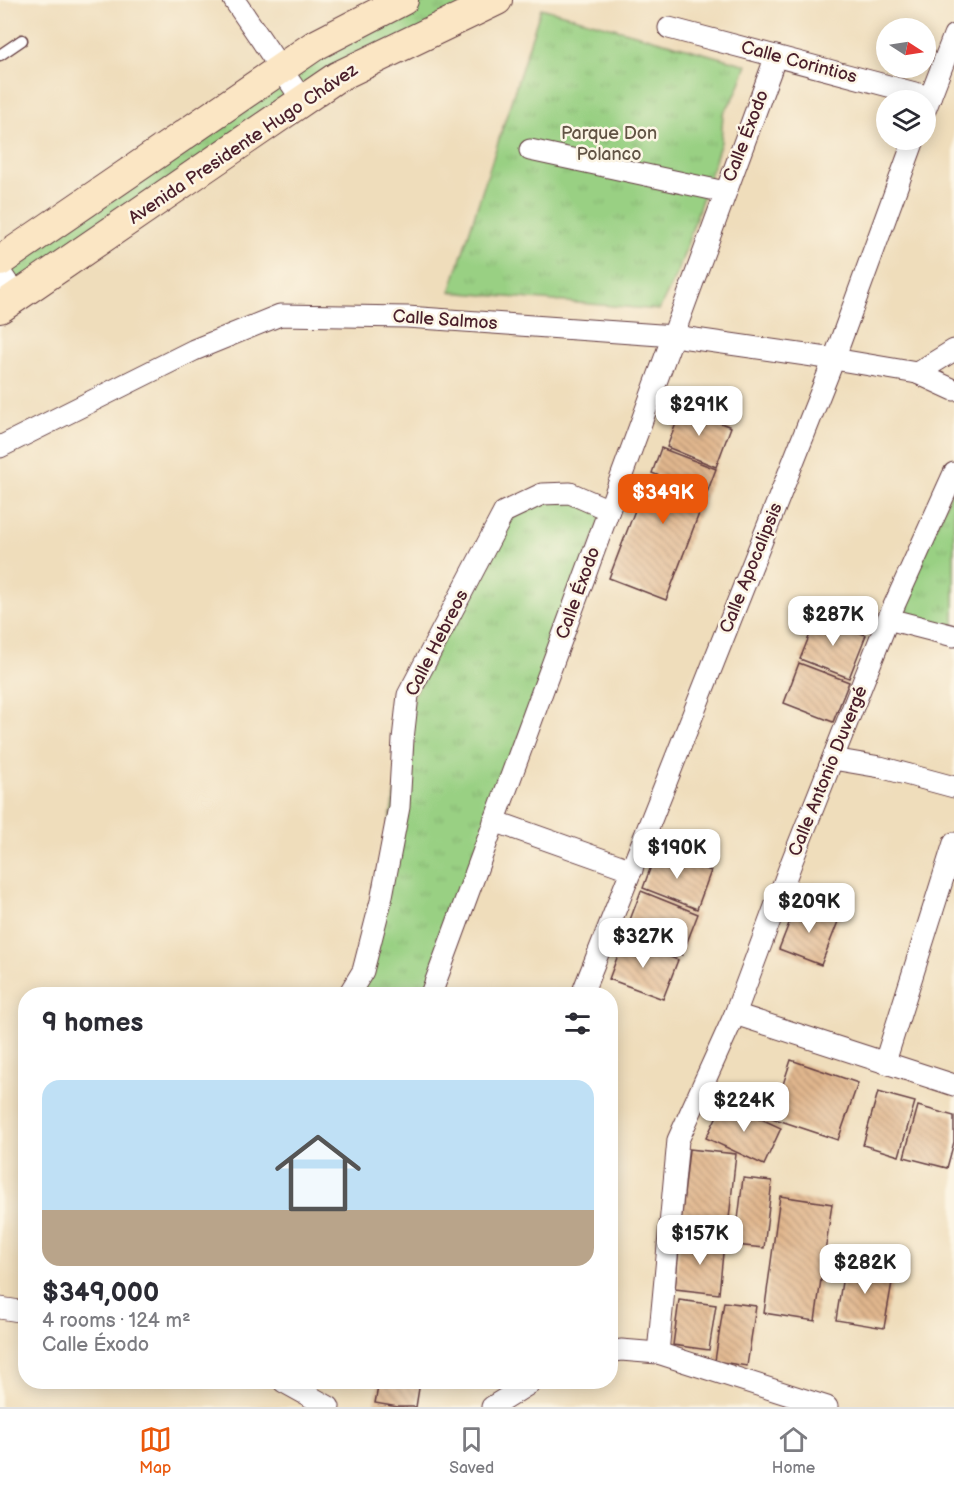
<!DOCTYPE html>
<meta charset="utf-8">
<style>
body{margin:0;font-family:"Balsamiq Sans",sans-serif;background:#f7f7f7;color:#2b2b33;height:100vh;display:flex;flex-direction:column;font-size:22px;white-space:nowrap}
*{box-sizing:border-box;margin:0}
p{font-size:20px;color:#7c7c81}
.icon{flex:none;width:33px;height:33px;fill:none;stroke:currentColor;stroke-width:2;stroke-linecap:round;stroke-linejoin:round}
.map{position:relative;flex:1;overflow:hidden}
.side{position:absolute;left:18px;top:987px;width:600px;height:402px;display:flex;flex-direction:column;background:#fff;border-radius:24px;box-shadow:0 3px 15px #0003}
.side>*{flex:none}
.needle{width:39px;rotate:102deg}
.buttons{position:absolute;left:876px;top:18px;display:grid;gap:12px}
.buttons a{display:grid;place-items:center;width:60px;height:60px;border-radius:50%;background:#fff;box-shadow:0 3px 15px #0003;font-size:30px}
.price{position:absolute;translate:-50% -51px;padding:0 14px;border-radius:12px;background:#fff;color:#222;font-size:20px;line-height:39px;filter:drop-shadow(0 2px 3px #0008)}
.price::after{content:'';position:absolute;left:50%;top:36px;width:18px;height:14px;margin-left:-9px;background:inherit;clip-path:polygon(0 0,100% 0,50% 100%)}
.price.current{background:#ea580c;color:#fff}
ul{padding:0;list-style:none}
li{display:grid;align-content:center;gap:12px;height:318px;padding:0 24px}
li+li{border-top:2px solid #e1e1e2}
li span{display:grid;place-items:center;height:186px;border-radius:18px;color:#555}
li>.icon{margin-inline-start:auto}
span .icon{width:108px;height:108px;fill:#fffc;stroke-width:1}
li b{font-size:26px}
h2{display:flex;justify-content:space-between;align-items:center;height:72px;padding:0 24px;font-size:26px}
.dock{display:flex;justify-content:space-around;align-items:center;height:84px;border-top:2px solid #e1e1e2;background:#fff;font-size:16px;color:#7c7c81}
.dock a{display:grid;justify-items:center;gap:3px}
.dock .current{color:#ea580c}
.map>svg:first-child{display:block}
.grass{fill:url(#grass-tufts);stroke:#727857;stroke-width:1.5}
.building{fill:url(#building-back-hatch)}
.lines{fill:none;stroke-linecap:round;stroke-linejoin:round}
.service-casing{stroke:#633c41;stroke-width:13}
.minor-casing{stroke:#633c41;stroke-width:23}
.secondary-casing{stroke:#633c41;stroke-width:32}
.service{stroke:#fff;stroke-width:10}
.minor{stroke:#fff;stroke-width:21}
.secondary{stroke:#fbe6c4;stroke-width:30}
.labels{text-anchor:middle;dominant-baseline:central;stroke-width:5;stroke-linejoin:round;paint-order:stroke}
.street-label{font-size:18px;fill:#4a1f2b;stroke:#fcf5e5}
.park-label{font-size:18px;fill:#625445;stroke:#fcf5e5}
</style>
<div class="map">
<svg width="954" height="1407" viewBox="0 0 954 1407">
<defs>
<pattern id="grass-tufts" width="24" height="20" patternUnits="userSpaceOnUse" patternTransform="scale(1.5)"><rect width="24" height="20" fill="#99d083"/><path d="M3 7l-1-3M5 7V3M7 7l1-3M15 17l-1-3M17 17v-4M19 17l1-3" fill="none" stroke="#85b271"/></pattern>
<pattern id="building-back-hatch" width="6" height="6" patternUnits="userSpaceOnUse" patternTransform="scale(1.5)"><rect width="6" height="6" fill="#e1b78e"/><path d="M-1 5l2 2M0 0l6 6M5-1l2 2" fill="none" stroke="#b89474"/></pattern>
</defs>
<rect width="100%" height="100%" fill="#fcf5e5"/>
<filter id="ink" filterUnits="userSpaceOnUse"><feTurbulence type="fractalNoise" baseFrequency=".0167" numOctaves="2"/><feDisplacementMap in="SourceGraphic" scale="12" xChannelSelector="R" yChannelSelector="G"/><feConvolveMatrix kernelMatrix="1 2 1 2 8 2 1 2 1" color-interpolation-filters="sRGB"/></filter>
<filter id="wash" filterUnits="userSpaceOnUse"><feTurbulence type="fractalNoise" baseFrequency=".008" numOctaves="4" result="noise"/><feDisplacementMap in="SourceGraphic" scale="24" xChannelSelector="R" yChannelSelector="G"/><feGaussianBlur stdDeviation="1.35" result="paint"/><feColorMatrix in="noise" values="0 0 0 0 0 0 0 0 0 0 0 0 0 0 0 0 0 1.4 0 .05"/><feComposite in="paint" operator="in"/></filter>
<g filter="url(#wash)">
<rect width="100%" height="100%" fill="#efddbb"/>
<g class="grass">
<polygon points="429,0 500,0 333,77 0,312 0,266 312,51"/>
<polygon points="541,8 747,65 736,94 723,114 721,142 679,269 659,310 450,292"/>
<polygon points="954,485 954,629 898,614"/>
<polygon points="570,498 603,513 425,994 356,994 414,695 510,516 543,500"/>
</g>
<g id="blocks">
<g class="building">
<polygon points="682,408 731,427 716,467 667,447"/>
<polygon points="661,448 716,469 666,600 609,578 642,492 654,497 662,477 652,473"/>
<polygon points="817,617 866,635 849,678 800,659"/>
<polygon points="799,663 849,682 833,722 784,703"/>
<polygon points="657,850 711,871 697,909 643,888"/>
<polygon points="641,891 698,914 682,955 625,933"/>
<polygon points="797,903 839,919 821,965 779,949"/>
<polygon points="624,939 678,960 663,999 609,979"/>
<polygon points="791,1060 858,1083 838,1140 772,1118"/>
<polygon points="878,1092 915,1102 899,1156 863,1145"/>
<polygon points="724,1102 781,1128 764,1165 706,1138"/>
<polygon points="918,1106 954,1116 954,1142 947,1168 904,1157"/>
<polygon points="689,1149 736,1154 728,1228 681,1223"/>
<polygon points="743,1178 772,1181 764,1248 735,1245"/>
<polygon points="780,1196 832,1204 815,1321 764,1313"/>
<polygon points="680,1238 724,1243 719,1294 675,1289"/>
<polygon points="845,1263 894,1271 884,1328 836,1320"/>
<polygon points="679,1300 716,1305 709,1350 673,1345"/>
<polygon points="724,1302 756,1306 747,1366 715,1361"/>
<polygon points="379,1382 420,1382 416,1407 398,1407 375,1403"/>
</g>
</g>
</g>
<g filter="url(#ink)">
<use href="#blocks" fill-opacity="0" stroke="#633c41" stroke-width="1.5"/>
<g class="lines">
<defs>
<polyline id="service" points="0,55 22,40"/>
<g id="minor">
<polyline points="234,0 303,101"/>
<polyline points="669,28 930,97"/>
<polyline points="926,108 954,35"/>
<polyline points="530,150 725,192"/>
<polyline points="0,272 17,297"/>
<polyline points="917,373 954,350"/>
<polyline points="0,447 194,350 280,315 407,317 674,336 834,359 917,373 954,390"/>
<polyline points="888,619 954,636"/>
<polyline points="833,759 880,767 954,787"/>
<polyline points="494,821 632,870"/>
<polyline points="349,994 363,971 381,901 399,807 403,739 408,695 504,512 542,494 570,493 609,510"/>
<polyline points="431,994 776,56"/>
<polyline points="582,994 834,359 914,140"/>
<polyline points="735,1014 954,1085"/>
<polyline points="885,1062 954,843"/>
<polyline points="0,1308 26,1312"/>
<polyline points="610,1352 621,1350 658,1353 827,1407"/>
<polyline points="658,1353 678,1140 735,1014 792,861 888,619 954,473"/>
<polyline points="284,1382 329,1407"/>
<polyline points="492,1407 532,1382"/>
</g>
<g id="secondary">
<polyline points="0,261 314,46 403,0"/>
<polyline points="0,308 337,77 497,0"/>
</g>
</defs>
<use href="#service" class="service-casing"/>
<use href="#minor" class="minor-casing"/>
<use href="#secondary" class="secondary-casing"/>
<use href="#service" class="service"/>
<use href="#minor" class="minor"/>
<use href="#secondary" class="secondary"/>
</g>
</g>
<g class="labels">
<g class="street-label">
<text transform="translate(799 62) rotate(15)">Calle Corintios</text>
<text transform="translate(746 136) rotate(-69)">Calle Éxodo</text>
<text transform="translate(243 144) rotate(-34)">Avenida Presidente Hugo Chávez</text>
<text transform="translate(445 320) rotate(4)">Calle Salmos</text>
<text transform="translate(751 568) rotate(-68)">Calle Apocalipsis</text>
<text transform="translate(578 593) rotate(-70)">Calle Éxodo</text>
<text transform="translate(437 643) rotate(-63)">Calle Hebreos</text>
<text transform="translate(828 771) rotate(-68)">Calle Antonio Duvergé</text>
</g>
<g class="park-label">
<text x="609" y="133">Parque Don<tspan x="609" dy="21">Polanco</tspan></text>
</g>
</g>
</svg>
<div class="buttons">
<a><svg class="needle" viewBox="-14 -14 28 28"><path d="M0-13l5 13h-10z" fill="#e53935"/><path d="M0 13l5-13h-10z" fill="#7c7c81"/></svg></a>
<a><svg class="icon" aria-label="layers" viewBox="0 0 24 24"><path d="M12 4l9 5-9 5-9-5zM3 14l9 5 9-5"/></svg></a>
</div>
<b class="price" style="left:699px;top:437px">$291K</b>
<b class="price current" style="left:663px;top:525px">$349K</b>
<b class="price" style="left:833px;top:647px">$287K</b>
<b class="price" style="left:677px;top:880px">$190K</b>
<b class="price" style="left:809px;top:934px">$209K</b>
<b class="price" style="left:643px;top:969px">$327K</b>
<b class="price" style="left:744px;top:1133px">$224K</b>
<b class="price" style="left:700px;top:1266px">$157K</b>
<b class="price" style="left:865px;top:1295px">$282K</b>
<section class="side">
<h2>9 homes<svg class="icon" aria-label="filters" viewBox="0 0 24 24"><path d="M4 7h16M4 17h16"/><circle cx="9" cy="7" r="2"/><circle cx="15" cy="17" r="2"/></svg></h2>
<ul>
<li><span style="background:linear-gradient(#bfe0f5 70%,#b9a48a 0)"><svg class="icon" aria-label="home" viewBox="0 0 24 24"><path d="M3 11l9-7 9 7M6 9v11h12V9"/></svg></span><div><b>$349,000</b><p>4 rooms · 124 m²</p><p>Calle Éxodo</p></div></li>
</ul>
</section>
</div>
<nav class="dock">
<a class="current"><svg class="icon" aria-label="map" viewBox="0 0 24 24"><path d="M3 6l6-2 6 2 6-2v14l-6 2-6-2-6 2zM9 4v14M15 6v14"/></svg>Map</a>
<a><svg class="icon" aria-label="saved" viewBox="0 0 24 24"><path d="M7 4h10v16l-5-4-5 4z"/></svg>Saved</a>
<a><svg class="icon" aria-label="home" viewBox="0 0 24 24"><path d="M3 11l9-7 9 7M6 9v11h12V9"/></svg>Home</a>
</nav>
